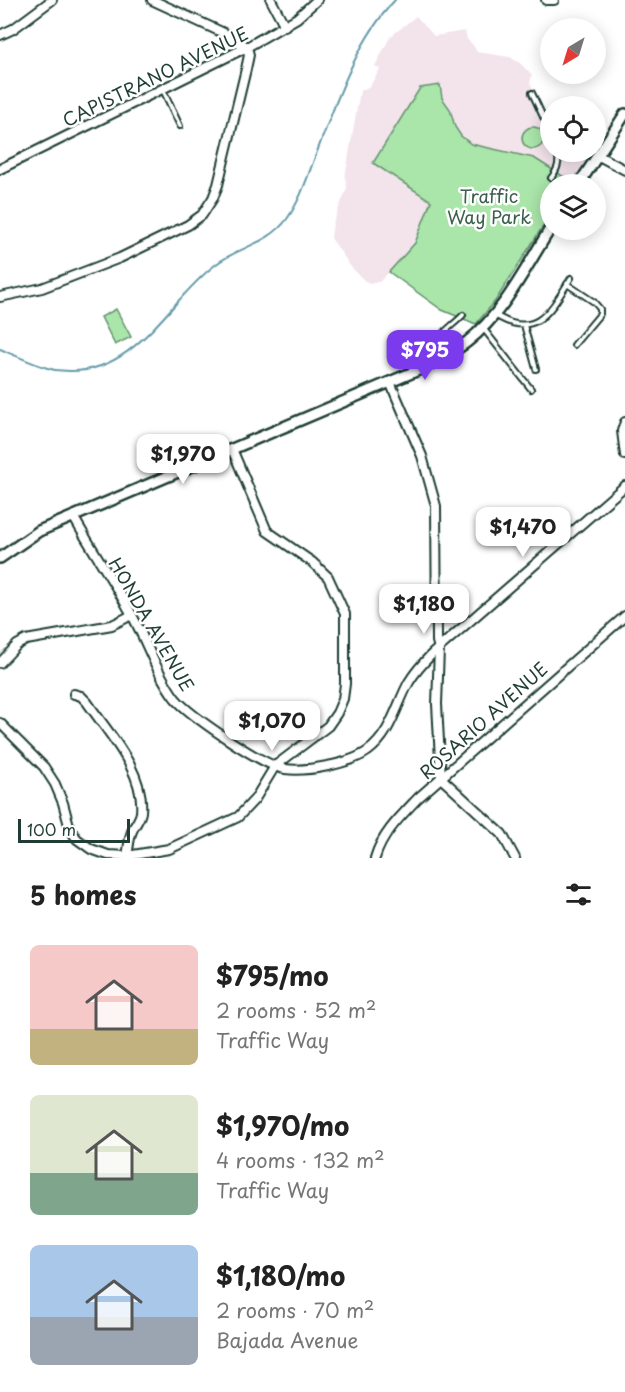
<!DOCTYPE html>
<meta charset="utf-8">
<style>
body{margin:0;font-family:"Playpen Sans",sans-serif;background:#f2f2f2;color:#222;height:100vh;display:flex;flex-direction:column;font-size:22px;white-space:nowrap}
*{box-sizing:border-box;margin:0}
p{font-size:20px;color:#767676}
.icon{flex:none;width:33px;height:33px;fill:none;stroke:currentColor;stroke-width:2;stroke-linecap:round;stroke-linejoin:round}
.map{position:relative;height:858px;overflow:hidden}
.side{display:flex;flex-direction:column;background:#fff;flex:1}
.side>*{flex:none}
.needle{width:39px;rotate:218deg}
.fabs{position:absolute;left:540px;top:18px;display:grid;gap:12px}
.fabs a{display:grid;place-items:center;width:66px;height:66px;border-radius:50%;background:#fff;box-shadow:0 3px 15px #0003;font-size:30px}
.scale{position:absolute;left:18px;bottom:15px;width:112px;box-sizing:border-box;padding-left:6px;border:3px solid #1f3d34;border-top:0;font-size:16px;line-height:21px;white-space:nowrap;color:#1f3d34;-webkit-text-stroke:4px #fff;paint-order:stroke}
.price{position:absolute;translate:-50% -51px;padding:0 14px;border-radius:12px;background:#fff;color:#222;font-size:20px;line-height:39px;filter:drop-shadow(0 2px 3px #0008)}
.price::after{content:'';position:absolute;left:50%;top:36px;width:18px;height:14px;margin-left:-9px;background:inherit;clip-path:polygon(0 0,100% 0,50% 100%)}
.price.selected{background:#7c3aed;color:#fff}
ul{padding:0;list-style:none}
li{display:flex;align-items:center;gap:18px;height:150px;padding:0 30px}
li span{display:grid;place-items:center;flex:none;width:168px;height:120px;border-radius:9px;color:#555}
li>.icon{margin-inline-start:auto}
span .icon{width:72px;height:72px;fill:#fffc;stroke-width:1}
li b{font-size:26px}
h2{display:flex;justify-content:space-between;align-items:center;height:72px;padding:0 30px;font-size:26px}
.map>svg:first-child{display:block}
.built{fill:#f3e3eb}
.green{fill:#aae5aa;stroke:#64916f;stroke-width:1.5}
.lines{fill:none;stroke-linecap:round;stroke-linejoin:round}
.stream{stroke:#669baa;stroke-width:2}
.service-casing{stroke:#1f3d34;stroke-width:8}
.minor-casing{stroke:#1f3d34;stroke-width:12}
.tertiary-casing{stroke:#1f3d34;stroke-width:14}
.service{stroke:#fff;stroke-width:4}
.minor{stroke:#fff;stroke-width:8}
.tertiary{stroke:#fff;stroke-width:9}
.labels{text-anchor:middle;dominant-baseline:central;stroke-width:5;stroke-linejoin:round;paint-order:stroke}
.street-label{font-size:18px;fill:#1f3d34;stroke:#fff}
.park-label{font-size:18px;fill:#3b5f4c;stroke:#fff}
</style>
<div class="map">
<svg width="625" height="858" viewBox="0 0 625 858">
<rect width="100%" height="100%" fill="#fff"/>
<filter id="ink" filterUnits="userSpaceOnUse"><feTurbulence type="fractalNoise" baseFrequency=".0167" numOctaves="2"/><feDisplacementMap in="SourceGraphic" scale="12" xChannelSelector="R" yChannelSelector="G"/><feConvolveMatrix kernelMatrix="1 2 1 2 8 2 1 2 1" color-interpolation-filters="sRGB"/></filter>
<g filter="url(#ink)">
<polygon class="built" points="416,16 434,36 465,31 467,39 473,45 477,52 510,57 521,64 532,75 530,83 539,99 548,119 550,121 550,152 593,152 570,184 550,184 550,215 496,300 476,324 442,310 389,272 379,282 370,283 365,281 351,267 331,238 333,223 347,188 345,177 360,91 370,86 380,69 375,66 390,37"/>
<g class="green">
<polygon points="440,85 442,98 450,109 455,127 461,136 471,144 534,158 572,182 570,184 550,184 550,215 496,300 476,324 442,310 389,272 415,243 431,201 373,163 420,88"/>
<circle cx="533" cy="138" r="11"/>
<polygon points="116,309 131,337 115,345 101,317"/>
</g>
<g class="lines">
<path class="stream" d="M0,349c17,7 33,15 51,20 5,2 12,1 18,2 67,2 99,-70 146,-106 24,-19 53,-20 72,-46 13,-18 20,-41 28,-62 21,-54 40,-114 80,-157"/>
<defs>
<g id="service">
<polyline points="163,90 180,126"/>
<polyline points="532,93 550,132"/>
<path d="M551,178c7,-9 9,-16 6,-26"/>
<polyline points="567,284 594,302 600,309 600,314 574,345"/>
<path d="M495,315c41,26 56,-5 76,-37"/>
<polyline points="524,325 536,369"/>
<polyline points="483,328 531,389"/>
<path d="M440,359l-4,-16c6,-12 18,-18 27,-28"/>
</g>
<g id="minor">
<polyline points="271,0 285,26"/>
<polyline points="546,0 554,0"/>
<polyline points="0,35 13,29 52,0"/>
<polyline points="597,155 625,170"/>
<polyline points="0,169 247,47 297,18 317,0"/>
<polyline points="0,297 42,288 120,258 188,225 202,215 213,198 218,185 246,69 249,55 247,47 228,35 152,0"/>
<polyline points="390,382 422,456 436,506 437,641 439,649 437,704 441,778 502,834 515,858"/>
<polyline points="625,422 622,431 625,455"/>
<path d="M73,516c19,34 42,67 60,101 14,26 24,57 42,81 14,17 88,68 110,71 21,3 65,-5 83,-18 23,-17 28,-45 41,-69 6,-10 14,-19 23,-28l193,-168"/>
<polyline points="0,663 17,645 26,640 112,625 132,615"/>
<path d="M74,694l7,2 6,6c22,32 58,70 54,110 -1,7 -5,11 -8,17 -4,7 -4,18 -6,27"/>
<polyline points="0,723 44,767 55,784 63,803 70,829 77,839 91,849 108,855 127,856 169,849 238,817 255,799 275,766 328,726 337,713 343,699 345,684 345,614 328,577 312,562 267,531 232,449"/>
<path d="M375,858c7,-24 26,-42 43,-60l207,-182"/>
</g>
<g id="tertiary">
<polyline points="579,184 625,114"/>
<path d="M0,558l39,-27 384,-163c15,-8 31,-16 44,-26 37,-29 59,-75 83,-113"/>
</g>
</defs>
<use href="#service" class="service-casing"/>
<use href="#minor" class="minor-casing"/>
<use href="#tertiary" class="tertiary-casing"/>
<use href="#service" class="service"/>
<use href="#minor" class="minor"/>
<use href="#tertiary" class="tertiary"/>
</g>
</g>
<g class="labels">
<g class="street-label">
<text transform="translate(155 76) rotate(-26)">CAPISTRANO AVENUE</text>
<text transform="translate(152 624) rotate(60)">HONDA AVENUE</text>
<text transform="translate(483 720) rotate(-42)">ROSARIO AVENUE</text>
</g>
<g class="park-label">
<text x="489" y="195">Traffic<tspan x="489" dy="21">Way Park</tspan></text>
</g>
</g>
</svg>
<div class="fabs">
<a><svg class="needle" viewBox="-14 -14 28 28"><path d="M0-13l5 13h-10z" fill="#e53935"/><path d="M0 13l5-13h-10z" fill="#767676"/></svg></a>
<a><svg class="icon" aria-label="locate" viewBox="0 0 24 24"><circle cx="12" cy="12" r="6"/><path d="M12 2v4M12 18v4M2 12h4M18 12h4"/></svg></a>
<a><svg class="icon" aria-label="layers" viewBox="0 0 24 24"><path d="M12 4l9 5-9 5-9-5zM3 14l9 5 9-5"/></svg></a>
</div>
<div class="scale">100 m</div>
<b class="price selected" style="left:425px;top:381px">$795</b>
<b class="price" style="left:183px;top:485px">$1,970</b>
<b class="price" style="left:523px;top:558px">$1,470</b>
<b class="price" style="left:424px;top:635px">$1,180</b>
<b class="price" style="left:272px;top:752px">$1,070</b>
</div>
<section class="side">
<h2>5 homes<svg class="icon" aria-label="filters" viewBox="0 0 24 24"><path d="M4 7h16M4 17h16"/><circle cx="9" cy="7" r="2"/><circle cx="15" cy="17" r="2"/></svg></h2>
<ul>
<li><span style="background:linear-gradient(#f6c9c9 70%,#c2b280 0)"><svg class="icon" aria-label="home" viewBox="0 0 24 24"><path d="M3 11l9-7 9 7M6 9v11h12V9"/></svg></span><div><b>$795/mo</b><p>2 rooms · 52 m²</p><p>Traffic Way</p></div></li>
<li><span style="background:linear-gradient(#dfe7d0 65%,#7fa58c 0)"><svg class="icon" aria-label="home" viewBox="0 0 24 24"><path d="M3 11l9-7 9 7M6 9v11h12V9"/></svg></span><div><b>$1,970/mo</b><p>4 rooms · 132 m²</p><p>Traffic Way</p></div></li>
<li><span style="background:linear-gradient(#a9c7e8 60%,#9aa5b1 0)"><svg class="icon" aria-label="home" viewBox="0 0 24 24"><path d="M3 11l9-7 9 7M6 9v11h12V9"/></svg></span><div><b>$1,180/mo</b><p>2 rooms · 70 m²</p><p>Bajada Avenue</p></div></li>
</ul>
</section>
